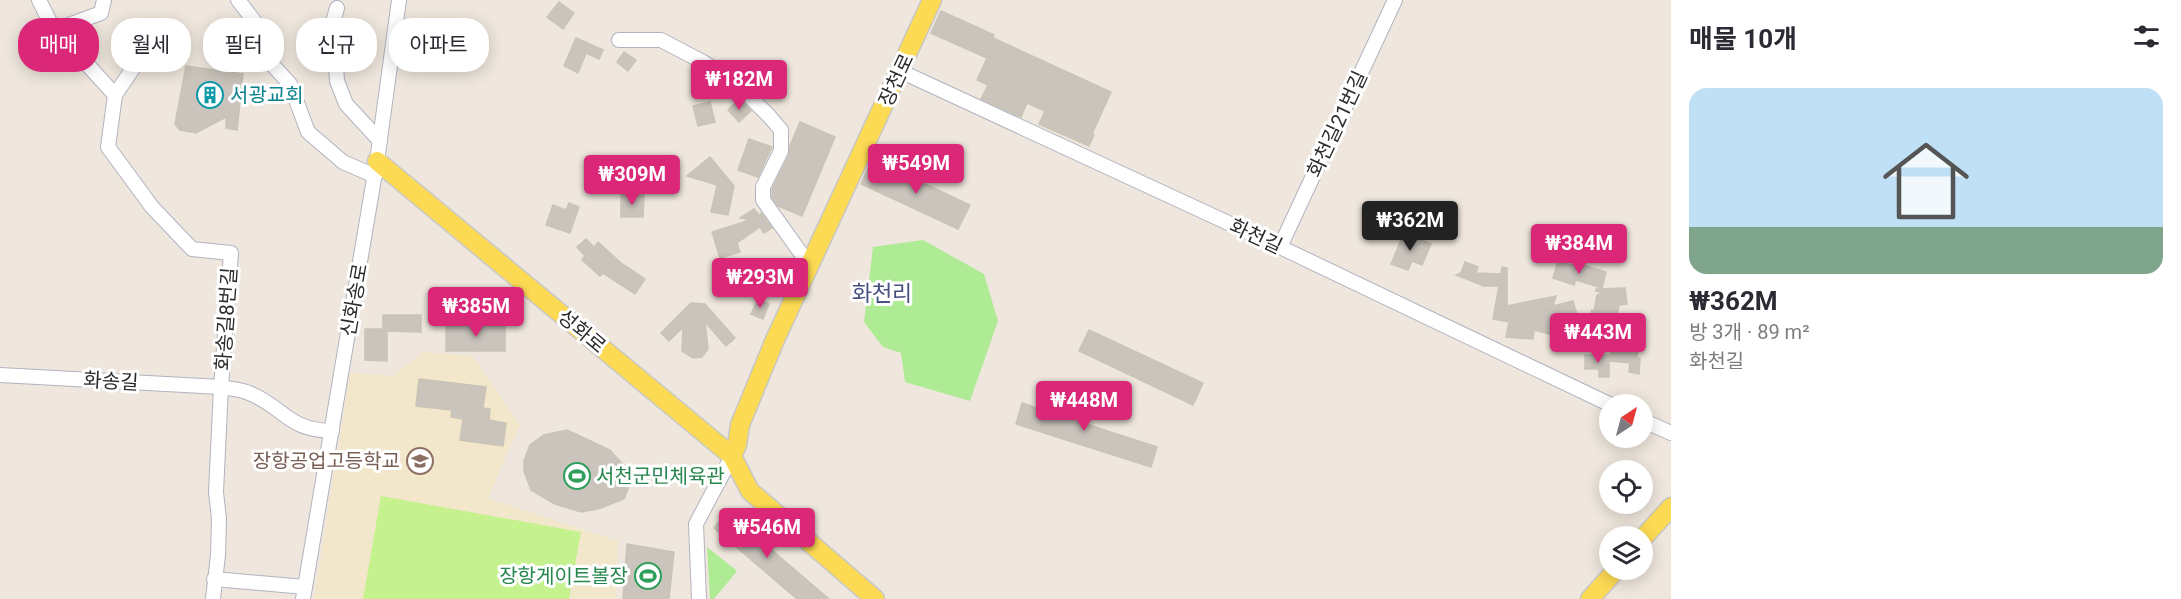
<!DOCTYPE html>
<html lang="ko">
<meta charset="utf-8">
<style>
body{margin:0;font-family:Roboto,"Noto Sans KR",sans-serif;background:#f2f2f3;color:#2b2b33;height:100vh;display:flex;flex-direction:column;font-size:22px;white-space:nowrap}
*{box-sizing:border-box;margin:0}
p{font-size:20px;color:#7c7c81}
.icon{flex:none;width:33px;height:33px;fill:none;stroke:currentColor;stroke-width:2;stroke-linecap:round;stroke-linejoin:round}
.map{position:relative;flex:1;overflow:hidden}
.drawer{display:flex;flex-direction:column;background:#fff;width:510px}
.drawer>*{flex:none}
.guide{position:absolute;left:18px;top:18px;width:570px;height:54px;display:flex;gap:12px}
.needle{width:39px;rotate:36deg}
.buttons{position:absolute;left:1599px;top:394px;display:grid;gap:12px}
.buttons a{display:grid;place-items:center;width:54px;height:54px;border-radius:50%;background:#fff;box-shadow:0 3px 15px #0003;font-size:30px}
.price{position:absolute;translate:-50% -51px;padding:0 14px;border-radius:6px;background:#db2777;color:#fff;font-size:20px;line-height:39px;filter:drop-shadow(0 2px 3px #0008)}
.price::after{content:'';position:absolute;left:50%;top:36px;width:18px;height:14px;margin-left:-9px;background:inherit;clip-path:polygon(0 0,100% 0,50% 100%)}
.price.selected{background:#222;color:#fff}
ul{padding:0;list-style:none}
li{display:grid;align-content:center;gap:12px;height:318px;padding:0 18px}
li+li{border-top:2px solid #e1e1e2}
li span{display:grid;place-items:center;height:186px;border-radius:18px;color:#555}
li>.icon{margin-inline-start:auto}
span .icon{width:108px;height:108px;fill:#fffc;stroke-width:1}
li b{font-size:26px}
h2{display:flex;justify-content:space-between;align-items:center;height:72px;padding:0 18px;font-size:26px}
.pill{padding:0 21px;border-radius:24px;background:#fff;box-shadow:0 3px 15px #0003;font-size:21px;line-height:54px}
.pill.selected{background:#db2777;color:#fff}
main{display:flex;flex:1;min-height:0}
.map>svg:first-child{display:block}
.education{fill:#f2e6cb}
.green{fill:#afea95}
.pitch{fill:#c5f28f}
.building{fill:#cac4bc;stroke:#cac4b6;stroke-width:1.5}
.lines{fill:none;stroke-linecap:round;stroke-linejoin:round}
.minor-casing{stroke:#b1b3c1;stroke-width:16}
.major-casing{stroke:#c8c8c8;stroke-width:21}
.minor{stroke:#fff;stroke-width:14}
.major{stroke:#fdda53;stroke-width:18}
.labels{text-anchor:middle;dominant-baseline:central;stroke-width:6;stroke-linejoin:round;paint-order:stroke}
.street-label{font-size:20px;fill:#2c2c2c;stroke:#fff}
.culture-label{font-size:20px;fill:#0d838f;stroke:#fff;text-anchor:start}
.education-label{font-size:20px;fill:#785e54;stroke:#fff;text-anchor:end}
.leisure-label{font-size:20px;fill:#27864d;stroke:#fff;text-anchor:start}
.quarter-label{font-size:22px;fill:#475081;stroke:#fff}
</style>
<main>
<div class="map">
<svg width="1671" height="599" viewBox="0 0 1671 599">
<rect width="100%" height="100%" fill="#efe7dd"/>
<polygon class="education" points="423,352 472,356 520,424 488,498 618,541 616,599 314,599 350,373 393,376"/>
<g class="green">
<polygon points="923,240 984,274 998,321 970,401 905,382 901,353 883,347 864,322 873,247"/>
<polygon points="707,547 737,571 714,599 710,599"/>
</g>
<polygon class="pitch" points="381,496 581,532 569,599 363,599"/>
<g class="building">
<polygon points="559,2 574,13 563,29 547,17"/>
<polygon points="941,11 994,35 993,38 1111,92 1092,134 1094,135 1089,146 1039,124 1045,111 1027,103 1021,117 981,99 988,85 977,80 987,58 931,33"/>
<polygon points="576,38 603,50 599,59 586,53 578,73 564,66"/>
<polygon points="624,52 636,60 628,71 617,62"/>
<polygon points="186,66 243,74 237,130 226,128 226,117 196,133 180,130 175,124"/>
<polygon points="739,99 751,111 739,122 728,110"/>
<polygon points="710,102 715,122 698,126 693,106"/>
<polygon points="800,122 835,137 802,216 778,206 772,197 772,189 789,155 790,146"/>
<polygon points="749,139 772,147 758,177 738,170"/>
<polygon points="710,157 734,186 728,215 711,212 717,185 687,176"/>
<polygon points="871,162 894,174 896,170 970,205 958,229 861,184"/>
<polygon points="621,194 644,195 643,217 621,217"/>
<polygon points="569,203 579,207 570,233 546,225 553,205 566,210"/>
<polygon points="754,209 760,216 761,213 772,228 764,233 760,227 737,243 740,252 720,258 712,232 750,220 740,218"/>
<polygon points="1404,233 1431,244 1422,265 1412,261 1408,270 1391,264"/>
<polygon points="586,239 594,247 598,242 621,263 645,279 635,294 603,273 600,276 582,260 585,256 577,247"/>
<polygon points="1558,261 1582,268 1583,265 1606,272 1602,288 1576,280 1574,285 1553,278"/>
<polygon points="1465,262 1478,267 1476,273 1501,274 1502,267 1507,268 1507,306 1556,296 1553,306 1573,301 1582,332 1580,342 1534,330 1533,339 1506,337 1509,322 1493,319 1499,286 1484,286 1456,275 1461,273"/>
<polygon points="1625,288 1627,304 1619,305 1613,333 1588,328 1592,310 1594,311 1597,295 1603,293 1596,291 1596,289"/>
<polygon points="758,299 769,304 763,319 751,314"/>
<polygon points="691,303 705,304 735,338 726,346 705,322 708,349 702,357 693,358 682,351 683,327 669,341 661,333"/>
<polygon points="383,315 421,315 421,332 387,331 387,361 365,360 365,329 383,329"/>
<rect x="446" y="324" width="59" height="27"/>
<polygon points="1089,330 1203,383 1193,405 1079,351"/>
<polygon points="1611,344 1638,347 1637,358 1640,358 1639,374 1629,372 1630,363 1610,361"/>
<polygon points="1585,355 1609,355 1609,377 1599,377 1599,369 1585,369"/>
<polygon points="419,379 486,387 483,408 490,409 489,420 506,423 503,446 460,440 463,419 451,417 452,410 416,406"/>
<polygon points="1057,401 1090,412 1086,424 1157,447 1151,467 1016,424 1022,403 1053,413"/>
<polygon points="567,430 610,450 626,468 631,481 624,499 598,509 581,512 555,504 531,490 524,471 524,461 530,445 544,435"/>
<polygon points="727,512 829,599 797,599 714,528"/>
<polygon points="627,544 674,552 669,599 623,599"/>
</g>
<g class="lines">
<defs>
<g id="minor">
<polyline points="39,0 52,26 66,32"/>
<polyline points="104,0 101,13 66,26 66,41 115,95"/>
<polyline points="238,0 261,30 266,58 290,84 308,132 343,162 375,176"/>
<polyline points="337,8 327,43 335,52 337,81 346,104 380,141"/>
<polyline points="619,40 661,40 703,62 739,86 769,116 781,130 781,151 763,187 763,200 810,266"/>
<polyline points="900,71 1280,247 1611,405"/>
<polyline points="1280,247 1395,0"/>
<polyline points="0,375 221,387 231,253 192,249 152,207 108,147 115,95 144,52 135,40"/>
<polyline points="1642,420 1671,433"/>
<polyline points="214,579 305,587"/>
<path d="M213,599l5,-44 1,-36 -3,-27 5,-105c9,2 20,2 28,6 35,14 38,37 83,38"/>
<polyline points="303,599 377,161 399,0"/>
<polyline points="699,599 696,524 732,456"/>
</g>
<g id="major">
<polyline points="377,161 732,456 750,491 875,599"/>
<polyline points="732,456 737,445 740,425 774,342 932,0"/>
<polyline points="1642,539 1671,507"/>
<polyline points="1590,599 1616,570"/>
</g>
</defs>
<use href="#minor" class="minor-casing"/>
<use href="#major" class="major-casing"/>
<use href="#minor" class="minor"/>
<use href="#major" class="major"/>
</g>
<defs>
<symbol id="building-ring" viewBox="-11 -11 22 22"><circle r="9.5" fill="#fff" stroke="#0f9aa8" stroke-width="1.5"/><path d="M-4-6H4V6H1V3H-1V6H-4ZM-2.5-4.3h1.7v1.8h-1.7ZM.8-4.3h1.7v1.8H.8ZM-2.5-1h1.7V.8h-1.7ZM.8-1h1.7V.8H.8Z" fill="#0f9aa8"/></symbol>
<symbol id="school-ring" viewBox="-11 -11 22 22"><circle r="9.5" fill="#fff" stroke="#8d6e63" stroke-width="1.5"/><path d="M0-5L7-2L0 1L-7-2ZM-4 1L0 2.5L4 1V4Q0 6-4 4Z" fill="#8d6e63"/></symbol>
<symbol id="stadium-ring" viewBox="-11 -11 22 22"><circle r="9.5" fill="#fff" stroke="#2e9e5b" stroke-width="1.5"/><path d="M0-5a6.5 5 0 1 0 0 10a6.5 5 0 1 0 0-10ZM-3.5-1.8h7v3.6h-7Z" fill="#2e9e5b"/></symbol>
</defs>
<g fill-rule="evenodd">
<use href="#building-ring" x="195" y="80" width="30" height="30"/>
<use href="#school-ring" x="405" y="446" width="30" height="30"/>
<use href="#stadium-ring" x="562" y="461" width="30" height="30"/>
<use href="#stadium-ring" x="633" y="561" width="30" height="30"/>
</g>
<g class="labels">
<g class="street-label">
<text transform="translate(896 80) rotate(-65)">장천로</text>
<text transform="translate(1337 124) rotate(-65)">화천길21번길</text>
<text transform="translate(1256 236) rotate(25)">화천길</text>
<text transform="translate(354 300) rotate(-80)">신화송로</text>
<text transform="translate(226 319) rotate(-86)">화송길8번길</text>
<text transform="translate(582 331) rotate(40)">성화로</text>
<text transform="translate(111 381) rotate(3)">화송길</text>
</g>
<g class="culture-label">
<text x="230" y="95">서광교회</text>
</g>
<g class="education-label">
<text x="400" y="461">장항공업고등학교</text>
</g>
<g class="leisure-label">
<text x="596" y="476">서천군민체육관</text>
<text x="628" y="576" text-anchor="end">장항게이트볼장</text>
</g>
<g class="quarter-label">
<text x="882" y="293">화천리</text>
</g>
</g>
</svg>
<div class="buttons">
<a><svg class="needle" viewBox="-14 -14 28 28"><path d="M0-13l5 13h-10z" fill="#e53935"/><path d="M0 13l5-13h-10z" fill="#7c7c81"/></svg></a>
<a><svg class="icon" aria-label="locate" viewBox="0 0 24 24"><circle cx="12" cy="12" r="6"/><path d="M12 2v4M12 18v4M2 12h4M18 12h4"/></svg></a>
<a><svg class="icon" aria-label="layers" viewBox="0 0 24 24"><path d="M12 4l9 5-9 5-9-5zM3 14l9 5 9-5"/></svg></a>
</div>
<b class="price" style="left:739px;top:111px">₩182M</b>
<b class="price" style="left:916px;top:195px">₩549M</b>
<b class="price" style="left:632px;top:206px">₩309M</b>
<b class="price selected" style="left:1410px;top:252px">₩362M</b>
<b class="price" style="left:1579px;top:275px">₩384M</b>
<b class="price" style="left:760px;top:309px">₩293M</b>
<b class="price" style="left:476px;top:338px">₩385M</b>
<b class="price" style="left:1598px;top:364px">₩443M</b>
<b class="price" style="left:1084px;top:432px">₩448M</b>
<b class="price" style="left:767px;top:559px">₩546M</b>
<div class="guide">
<a class="pill selected">매매</a>
<a class="pill">월세</a>
<a class="pill">필터</a>
<a class="pill">신규</a>
<a class="pill">아파트</a>
</div>
</div>
<section class="drawer">
<h2>매물 10개<svg class="icon" aria-label="filters" viewBox="0 0 24 24"><path d="M4 7h16M4 17h16"/><circle cx="9" cy="7" r="2"/><circle cx="15" cy="17" r="2"/></svg></h2>
<ul>
<li><span style="background:linear-gradient(#bfe0f5 75%,#7fa58c 0)"><svg class="icon" aria-label="home" viewBox="0 0 24 24"><path d="M3 11l9-7 9 7M6 9v11h12V9"/></svg></span><div><b>₩362M</b><p>방 3개 · 89 m²</p><p>화천길</p></div></li>
</ul>
</section>
</main>
